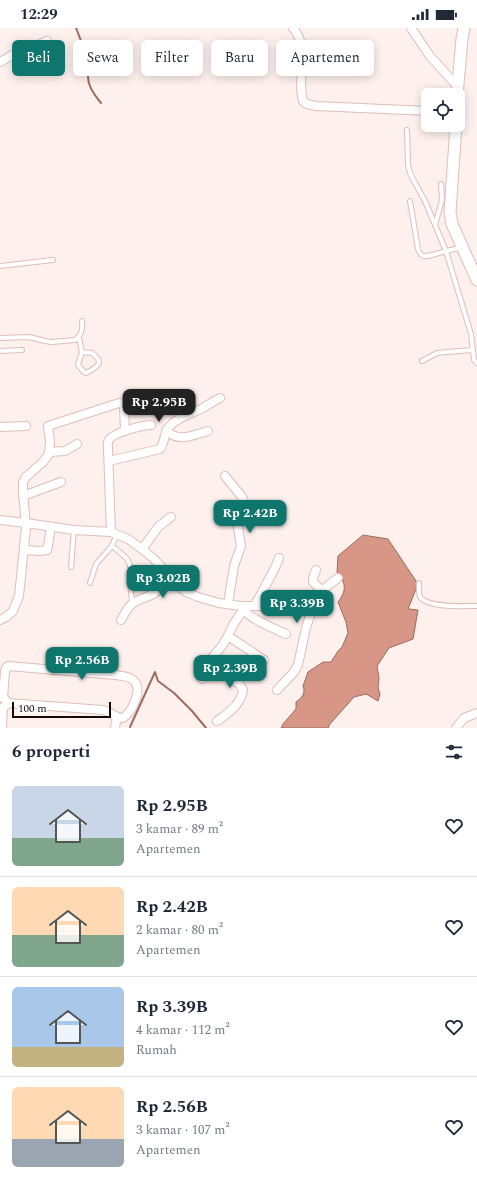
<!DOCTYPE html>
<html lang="id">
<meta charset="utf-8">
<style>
body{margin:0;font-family:Spectral,serif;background:#f6f6f7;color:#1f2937;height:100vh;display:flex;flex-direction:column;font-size:15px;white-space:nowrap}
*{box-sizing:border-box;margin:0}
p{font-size:13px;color:#747a83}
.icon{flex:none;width:22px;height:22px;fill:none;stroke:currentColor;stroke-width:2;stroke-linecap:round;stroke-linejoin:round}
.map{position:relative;height:700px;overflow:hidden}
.sheet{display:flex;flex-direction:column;background:#fff;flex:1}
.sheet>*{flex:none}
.guide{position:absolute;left:12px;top:12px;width:453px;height:36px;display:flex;gap:8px}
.controls{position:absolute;left:421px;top:60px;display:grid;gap:8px}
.controls a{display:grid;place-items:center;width:44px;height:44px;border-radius:6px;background:#fff;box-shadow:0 2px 10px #0003;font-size:20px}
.scale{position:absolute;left:12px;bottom:10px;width:99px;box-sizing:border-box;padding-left:4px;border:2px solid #150a08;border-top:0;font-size:11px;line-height:14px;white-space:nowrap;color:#150a08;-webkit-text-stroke:3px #fff;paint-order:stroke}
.price{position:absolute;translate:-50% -34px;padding:0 9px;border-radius:8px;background:#0f766e;color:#fff;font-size:13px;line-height:26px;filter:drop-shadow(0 1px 2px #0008)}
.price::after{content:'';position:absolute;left:50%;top:24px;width:12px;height:9px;margin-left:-6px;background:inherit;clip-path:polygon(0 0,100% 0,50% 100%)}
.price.active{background:#222;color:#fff}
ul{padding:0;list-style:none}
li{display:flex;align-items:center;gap:12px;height:100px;padding:0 12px}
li+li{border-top:1px solid #e0e1e3}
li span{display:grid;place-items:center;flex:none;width:112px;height:80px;border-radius:6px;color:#555}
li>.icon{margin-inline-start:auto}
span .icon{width:48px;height:48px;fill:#fffc;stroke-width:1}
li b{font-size:17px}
h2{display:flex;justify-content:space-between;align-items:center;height:48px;padding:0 12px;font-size:17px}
.chip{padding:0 14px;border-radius:6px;background:#fff;box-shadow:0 2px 10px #0003;font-size:14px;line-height:36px}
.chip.active{background:#0f766e;color:#fff}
.status{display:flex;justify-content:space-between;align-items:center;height:28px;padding:0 20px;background:#fff;direction:ltr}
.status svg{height:11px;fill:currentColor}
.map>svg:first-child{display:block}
.water{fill:#d79686;stroke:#9d6c60}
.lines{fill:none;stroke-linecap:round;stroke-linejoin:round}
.stream{stroke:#9d6c60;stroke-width:2}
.lane-casing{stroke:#dfbeb6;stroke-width:6}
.street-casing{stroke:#dfbeb6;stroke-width:10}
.secondary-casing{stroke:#dfbeb6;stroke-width:13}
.lane{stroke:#fff;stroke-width:4}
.street{stroke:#fff;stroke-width:8}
.secondary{stroke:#fff;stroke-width:11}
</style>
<div class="status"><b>12:29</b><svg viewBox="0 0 49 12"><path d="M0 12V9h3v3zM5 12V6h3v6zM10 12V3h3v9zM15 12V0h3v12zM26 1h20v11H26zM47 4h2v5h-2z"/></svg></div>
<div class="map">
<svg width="477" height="700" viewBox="0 0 477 700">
<rect width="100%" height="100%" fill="#fef0ed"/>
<path class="water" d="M363,507l25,4 30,45 -10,25 10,1 -5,29 -24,9 -12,18 2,12 -1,10 2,6 -2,7 -12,-7 -12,3 -24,27 -2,4h-47l2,-4 13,-15v-7c6,-4 10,-9 7,-16l5,-14 15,-10h8l7,-11 4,-4 6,-14 -2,-11 -8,-20c9,-12 8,-19 -1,-30l1,-16z"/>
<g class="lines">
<g class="stream">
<path d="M76,0l14,36c1,4 -1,8 -2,13 0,9 7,19 13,26"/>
<polyline points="130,699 155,644 158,653 174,665 192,683 206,700"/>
</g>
<defs>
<g id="lane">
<polyline points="407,102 408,137 410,145 414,153 425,173 446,223 471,306 474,332 477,335"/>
<path d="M410,173l8,48c2,5 4,8 10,7l34,-9"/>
<polyline points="435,197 442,172 441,156"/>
<polyline points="0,238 53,232"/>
<path d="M0,310l29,-1 16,4 6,1 24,-2c7,-5 8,-11 7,-19"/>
<path d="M79,310l3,14 -4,13 6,7 2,1c4,-2 14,-7 13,-12 -1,-3 -5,-6 -7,-8l-10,-1"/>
<polyline points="0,323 22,322"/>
<polyline points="422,333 437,325 447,324 473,322"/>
<path d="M112,518c5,4 11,8 15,13 9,13 0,30 6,44"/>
<polyline points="71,539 74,502"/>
<polyline points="90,555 96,536 112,518 117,506"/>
<path d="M419,555c0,4 -1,12 2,15 9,10 43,8 56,8"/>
</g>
<g id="street">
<path d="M293,0c18,21 3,49 10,73l4,3 9,2 112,5"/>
<polyline points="411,0 430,28 457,58"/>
<polyline points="0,34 14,26 27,22 47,13"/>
<polyline points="0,399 26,398"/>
<path d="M166,403c15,12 26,4 42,0"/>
<polyline points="50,424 65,423 77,416"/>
<path d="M109,433l51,-12c5,-7 4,-15 8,-21 8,-10 22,-14 33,-19 7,-4 13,-8 19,-11"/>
<polyline points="225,448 242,469 245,476 238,489 237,494 241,518 234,538 228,576"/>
<polyline points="23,468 61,454"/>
<polyline points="0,492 26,495 74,502 111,504 128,511 142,521 153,530 179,558 186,564 198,569 219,575 241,578 298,578 311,581"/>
<path d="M111,504l-3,-83c0,-3 -1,-7 1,-9 5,-8 34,-15 42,-15"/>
<polyline points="142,521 159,498 171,489"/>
<polyline points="24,522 40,523 47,522 48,518 51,499"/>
<polyline points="316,542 313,550 313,554 322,563"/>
<polyline points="255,577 275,540 279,530"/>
<path d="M241,578c4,11 34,23 45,28"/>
<polyline points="0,592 6,589 13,583 19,568 26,500 23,462 23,454 26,449 43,434 49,426 50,413 48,398 119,375 123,376 124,378 125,403"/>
<path d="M121,592c3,-5 6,-12 11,-16 7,-7 22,-6 27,-16 3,-5 3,-13 3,-19"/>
<polyline points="228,608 264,632"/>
<path d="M210,632l30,25 3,5c-2,15 -15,23 -26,31"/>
<polyline points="202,651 204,640 207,636 222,618 228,608 233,597 243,582"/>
<path d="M277,662l17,-18 4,-7 8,-37 10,-30c5,-8 14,-14 22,-20"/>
<path d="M3,670l2,-26 1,-4 2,-2 107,9c6,1 14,1 18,5 11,8 -1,32 -10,38 -8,0 -11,-6 -20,-8l-96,-7"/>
<polyline points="2,700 3,679 7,677 7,675 6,672"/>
<polyline points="115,700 117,689"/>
<polyline points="456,700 464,690 477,685"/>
</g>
<g id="secondary">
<polyline points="457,67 462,11 464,0"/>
<polyline points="456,97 450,184 452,196 477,252"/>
</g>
</defs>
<use href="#lane" class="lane-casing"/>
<use href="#street" class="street-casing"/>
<use href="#secondary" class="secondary-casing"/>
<use href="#lane" class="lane"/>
<use href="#street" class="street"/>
<use href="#secondary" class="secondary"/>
</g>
</svg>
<div class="controls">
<a><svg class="icon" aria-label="locate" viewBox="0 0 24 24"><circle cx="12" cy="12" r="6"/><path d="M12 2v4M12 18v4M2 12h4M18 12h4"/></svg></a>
</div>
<div class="scale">100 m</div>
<b class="price active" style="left:159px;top:395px">Rp 2.95B</b>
<b class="price" style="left:250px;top:506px">Rp 2.42B</b>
<b class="price" style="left:163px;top:571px">Rp 3.02B</b>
<b class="price" style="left:297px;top:596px">Rp 3.39B</b>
<b class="price" style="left:82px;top:653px">Rp 2.56B</b>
<b class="price" style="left:230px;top:661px">Rp 2.39B</b>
<div class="guide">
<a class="chip active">Beli</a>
<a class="chip">Sewa</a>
<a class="chip">Filter</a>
<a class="chip">Baru</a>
<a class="chip">Apartemen</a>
</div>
</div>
<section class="sheet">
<h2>6 properti<svg class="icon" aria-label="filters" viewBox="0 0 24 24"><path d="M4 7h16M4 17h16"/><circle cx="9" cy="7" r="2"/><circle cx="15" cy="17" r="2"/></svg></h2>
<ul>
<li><span style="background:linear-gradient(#c9d6e8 65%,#7fa58c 0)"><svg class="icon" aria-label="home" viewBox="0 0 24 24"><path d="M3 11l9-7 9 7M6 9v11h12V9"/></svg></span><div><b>Rp 2.95B</b><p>3 kamar · 89 m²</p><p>Apartemen</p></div><svg class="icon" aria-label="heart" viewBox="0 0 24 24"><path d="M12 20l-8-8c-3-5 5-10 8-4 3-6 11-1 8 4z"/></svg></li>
<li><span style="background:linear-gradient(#ffd9b3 60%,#7fa58c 0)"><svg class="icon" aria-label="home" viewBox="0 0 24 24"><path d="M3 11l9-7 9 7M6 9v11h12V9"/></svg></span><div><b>Rp 2.42B</b><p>2 kamar · 80 m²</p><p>Apartemen</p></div><svg class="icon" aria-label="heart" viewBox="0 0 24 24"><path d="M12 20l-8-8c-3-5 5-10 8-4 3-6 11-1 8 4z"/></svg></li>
<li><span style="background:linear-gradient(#a9c7e8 75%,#c2b280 0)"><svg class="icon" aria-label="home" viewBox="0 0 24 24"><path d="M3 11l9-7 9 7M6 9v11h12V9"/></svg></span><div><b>Rp 3.39B</b><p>4 kamar · 112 m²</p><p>Rumah</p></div><svg class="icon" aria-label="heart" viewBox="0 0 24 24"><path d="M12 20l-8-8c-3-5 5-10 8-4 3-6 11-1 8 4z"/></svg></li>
<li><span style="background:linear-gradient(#ffd9b3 65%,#9aa5b1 0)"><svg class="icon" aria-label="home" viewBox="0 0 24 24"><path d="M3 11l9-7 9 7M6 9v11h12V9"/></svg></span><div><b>Rp 2.56B</b><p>3 kamar · 107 m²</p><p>Apartemen</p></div><svg class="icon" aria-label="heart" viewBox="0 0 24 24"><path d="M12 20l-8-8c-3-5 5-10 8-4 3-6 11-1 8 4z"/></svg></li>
</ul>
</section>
